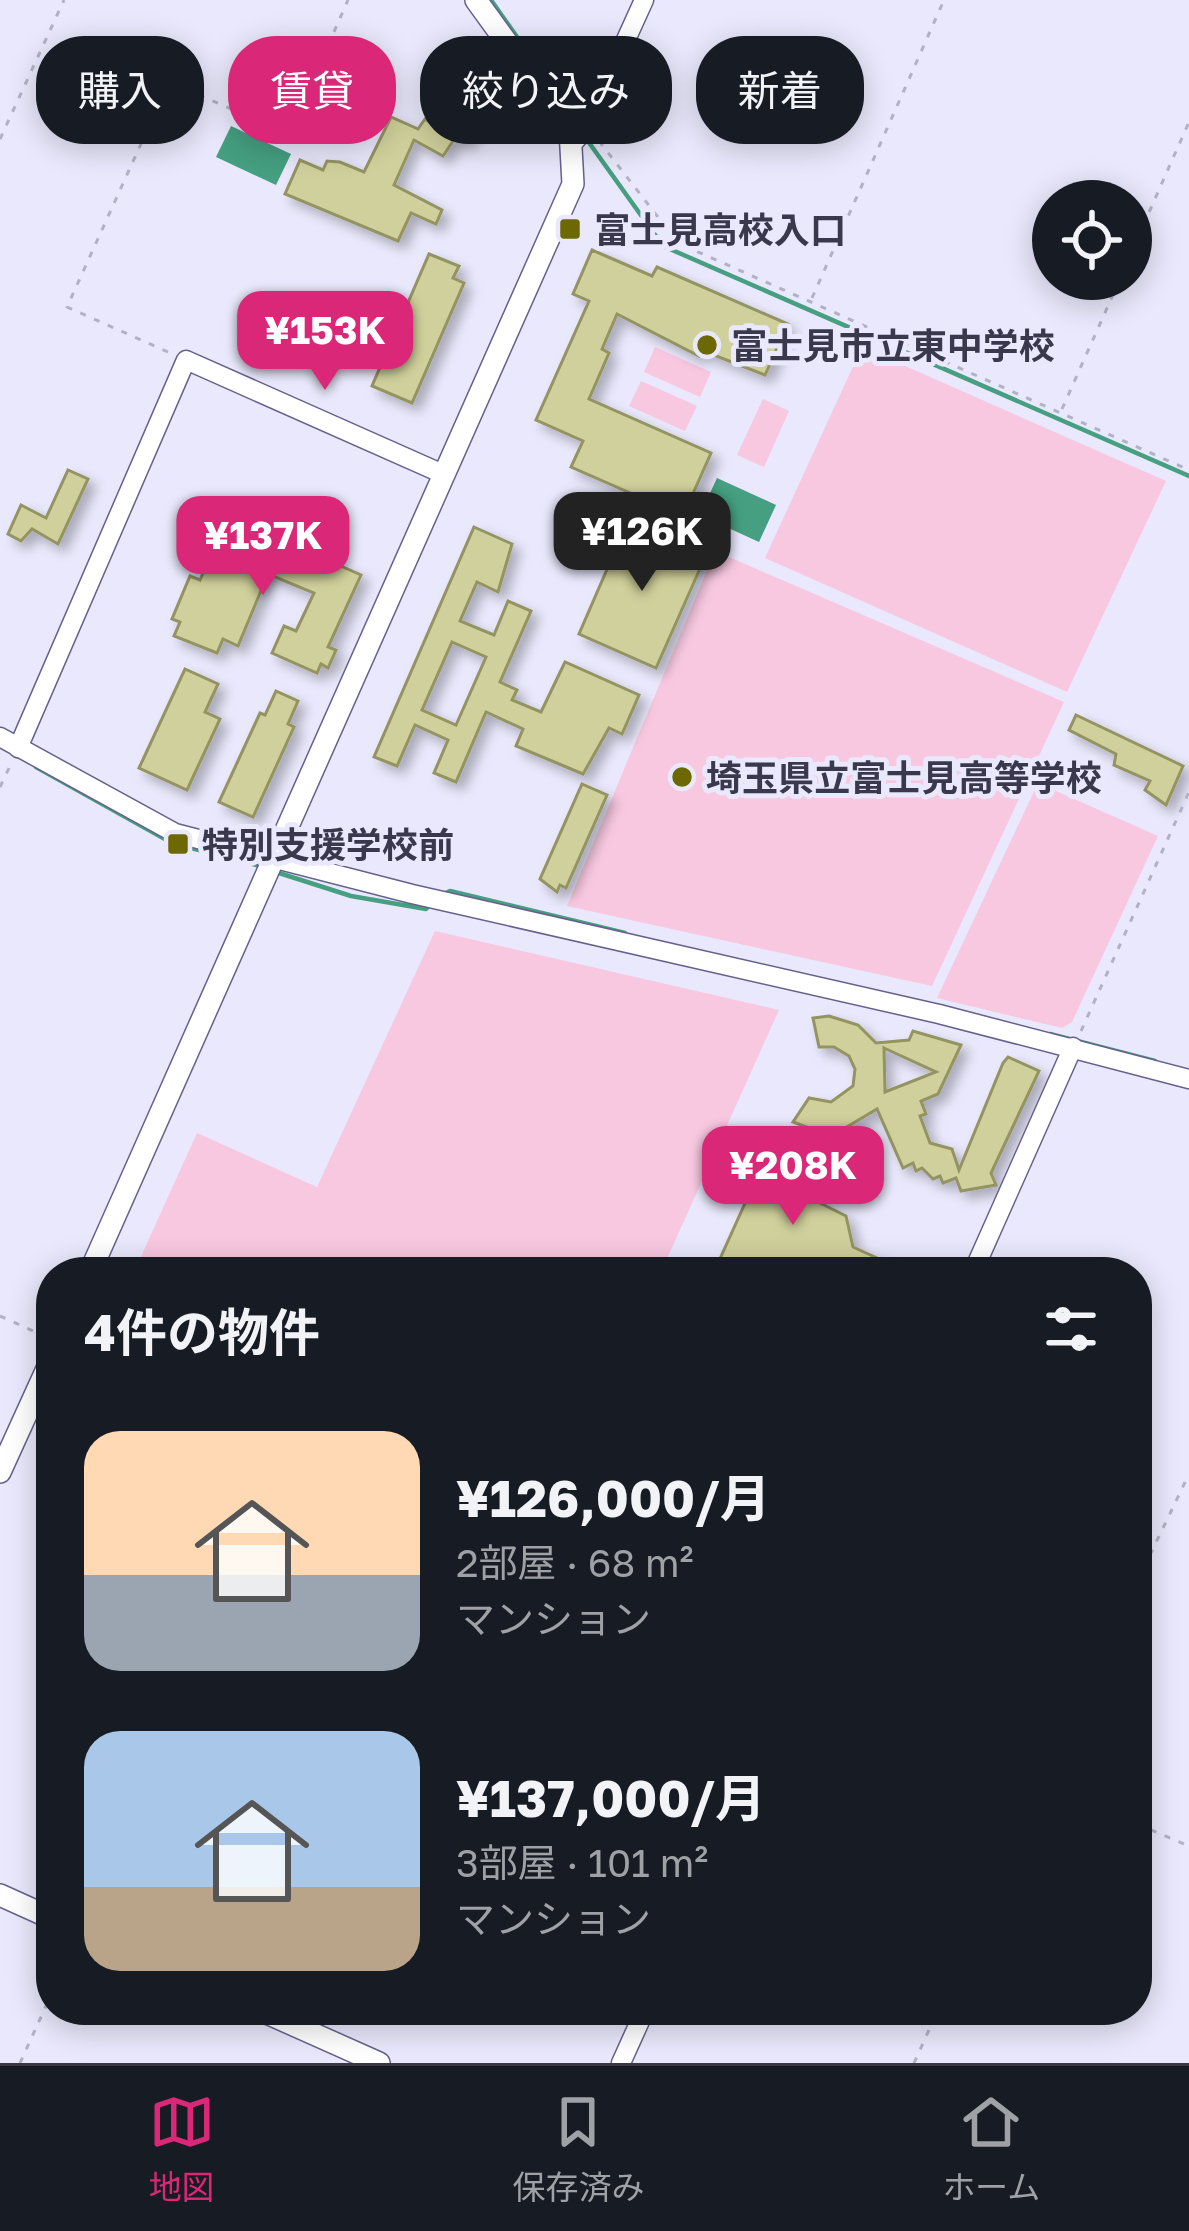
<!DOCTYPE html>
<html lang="ja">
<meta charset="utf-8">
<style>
body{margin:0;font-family:"Golos Text","Noto Sans JP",sans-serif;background:#242831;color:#f1f3f6;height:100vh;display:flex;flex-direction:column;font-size:45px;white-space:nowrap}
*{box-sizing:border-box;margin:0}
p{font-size:39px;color:#9ea1a6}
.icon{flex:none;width:66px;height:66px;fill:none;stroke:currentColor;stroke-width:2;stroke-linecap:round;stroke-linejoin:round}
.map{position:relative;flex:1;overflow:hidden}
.details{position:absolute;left:36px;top:1257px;width:1116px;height:768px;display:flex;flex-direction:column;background:#171b24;border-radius:48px;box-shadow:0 6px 30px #0003}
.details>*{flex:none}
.guide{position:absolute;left:36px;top:36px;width:1119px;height:108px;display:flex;gap:24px}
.controls{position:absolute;left:1032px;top:180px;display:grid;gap:24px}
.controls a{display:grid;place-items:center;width:120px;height:120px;border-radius:50%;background:#171b24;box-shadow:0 6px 30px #0003;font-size:60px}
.price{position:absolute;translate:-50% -102px;padding:0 27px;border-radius:24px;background:#db2777;color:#fff;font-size:39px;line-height:78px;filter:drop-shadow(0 3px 6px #0008)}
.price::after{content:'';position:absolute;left:50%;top:72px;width:36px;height:27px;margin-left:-18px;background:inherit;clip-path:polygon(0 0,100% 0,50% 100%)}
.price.active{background:#222;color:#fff}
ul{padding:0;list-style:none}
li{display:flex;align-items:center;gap:36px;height:300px;padding:0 48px}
li span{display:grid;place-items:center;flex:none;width:336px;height:240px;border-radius:36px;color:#555}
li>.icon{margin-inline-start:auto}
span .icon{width:144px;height:144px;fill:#fffc;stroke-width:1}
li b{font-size:51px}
h2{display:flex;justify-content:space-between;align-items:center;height:144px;padding:0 48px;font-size:51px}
.pill{padding:0 42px;border-radius:48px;background:#171b24;box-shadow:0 6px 30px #0003;font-size:42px;line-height:108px}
.pill.active{background:#db2777;color:#fff}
.dock{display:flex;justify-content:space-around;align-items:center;height:168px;border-top:3px solid #363941;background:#171b24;font-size:33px;color:#9ea1a6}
.dock a{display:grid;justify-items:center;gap:6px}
.dock .active{color:#db2777}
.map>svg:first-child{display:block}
.green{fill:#f8c8e0}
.water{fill:#459f80}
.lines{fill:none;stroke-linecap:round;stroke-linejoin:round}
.stream{stroke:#459f80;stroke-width:4.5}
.building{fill:#d0d09c;stroke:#949362;stroke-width:3;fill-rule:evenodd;filter:url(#shadow)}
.minor-casing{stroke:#65618d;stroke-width:21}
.tertiary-casing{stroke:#65618d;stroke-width:24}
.path{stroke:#b2b1c5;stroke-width:3;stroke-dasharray:6 9;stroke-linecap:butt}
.minor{stroke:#fff;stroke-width:18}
.tertiary{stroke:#fff;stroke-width:21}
.poi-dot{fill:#6c6902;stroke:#e9e8fc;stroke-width:4.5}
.labels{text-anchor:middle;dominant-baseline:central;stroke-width:10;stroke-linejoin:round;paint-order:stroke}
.poi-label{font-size:36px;font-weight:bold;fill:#39384c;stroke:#e9e8fc;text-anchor:start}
</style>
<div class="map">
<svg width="1189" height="2063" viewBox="0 0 1189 2063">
<defs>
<filter id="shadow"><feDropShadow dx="7" dy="7" stdDeviation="6" flood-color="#0004"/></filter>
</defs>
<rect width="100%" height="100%" fill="#e9e8fc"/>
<g class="green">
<polygon points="655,347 711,372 700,397 644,372"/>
<polygon points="862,347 1166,481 1067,692 765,558"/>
<polygon points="641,381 697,406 685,431 629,406"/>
<polygon points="763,399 789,411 764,467 737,455"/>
<polygon points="715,551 1064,702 932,986 567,906"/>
<polygon points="1038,783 1158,836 1072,1022 1062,1028 937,998"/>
<polygon points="435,931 779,1010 661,1272 134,1272 197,1133 317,1187"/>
</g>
<g class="water">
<polygon points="231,126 291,154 276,185 216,157"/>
<polygon points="717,478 776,505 759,542 700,515"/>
</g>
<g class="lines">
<g class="stream">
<polyline points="491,0 566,107"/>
<polyline points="585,137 663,246 1189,476"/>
<polyline points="36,767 172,843 260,866"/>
<polyline points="276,872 351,896 426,909 431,904"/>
<polyline points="439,896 450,891 625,933"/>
<polyline points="1050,1034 1155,1061"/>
</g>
</g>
<g class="building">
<polygon points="467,99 487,113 465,142 455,138 443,156 414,140 394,185 442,210 436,224 411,213 398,241 285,194 300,160 323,170 327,161 340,162 364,172 391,117 418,129 425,119 440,129"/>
<polygon points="592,250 652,276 657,267 788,324 765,375 701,350 699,356 617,314 602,349 609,353 589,399 711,453 683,516 571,467 583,441 536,420 589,301 573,294"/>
<polygon points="429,254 459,266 453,278 464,283 412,403 372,386"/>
<polygon points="68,470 88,479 58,544 32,529 21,541 8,534 21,505 46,518"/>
<polygon points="628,521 706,555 656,668 579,634"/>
<polygon points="223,524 265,541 259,555 284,566 293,545 361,575 328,647 336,650 328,668 321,664 317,673 272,653 284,626 296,631 314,593 268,574 238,646 223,639 217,653 174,636 180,622 172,619 190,576 200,580 213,550 206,547"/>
<path d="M474,527l38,17 -14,48 -21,-10 -17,39 34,14 14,-34 23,10 -31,71 17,8 -5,10 29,12 24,-50 74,33 -17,39 -13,-6 -26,46 -67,-28 7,-17 -37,-17 -30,70 -22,-9 14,-33 -33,-15 -18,41 -23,-9zM452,642l34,15 -30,68 -34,-15z"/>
<polygon points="185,669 218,684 205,712 220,719 187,790 139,768"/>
<polygon points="276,691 298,701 288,724 294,727 253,817 219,802 260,713 265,715"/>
<polygon points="1076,715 1183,766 1166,805 1145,790 1150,781 1114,765 1116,754 1069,730"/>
<polygon points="582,784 607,795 566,888 560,885 557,892 540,879"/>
<path d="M829,1016l29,9 18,18 33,-3 4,-9 48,14 -23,49 -17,7 5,13 -6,2 10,27 22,6 7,21 44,-107 5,-6 31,14 -48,102 5,12 -35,6 -5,-13 -13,5 -3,-7 -7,3 -11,-11 -6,3 -3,-8 -10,5 -26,-59 -37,22h-23l-24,-9 16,-24 22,4 22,-16 2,-17 -6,-13 -15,-9h-15l-6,-29zM884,1048l52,24 -51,20z"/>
<polygon points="788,1150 825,1167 814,1200 846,1216 853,1247 908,1272 714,1272 761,1168 777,1175"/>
</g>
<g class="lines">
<defs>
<g id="minor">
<polyline points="574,142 585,130 644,0"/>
<polyline points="0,737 175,833 412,894 939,1014 1189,1079"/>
<polyline points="18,748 186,360 443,474"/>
<polyline points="973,1272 1073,1047"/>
<polyline points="621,2063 645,2010"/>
</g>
<g id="tertiary">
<polyline points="90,1272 573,184 570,130 476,0"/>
<polyline points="0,1472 51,1360"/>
<polyline points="0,1895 51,1918"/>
<polyline points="260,2010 379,2063"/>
</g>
</defs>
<use href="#minor" class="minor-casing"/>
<use href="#tertiary" class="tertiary-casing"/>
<g class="path">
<polyline points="0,139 64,0"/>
<polyline points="599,141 678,243 1189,470"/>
<polyline points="1131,253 1189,122"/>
<polyline points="812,298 944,0"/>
<polyline points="168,352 67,307 169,82 289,134 348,0"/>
<polyline points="1062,409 1120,279"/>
<polyline points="0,787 10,766"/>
<polyline points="1081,1031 1189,792"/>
<polyline points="0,1316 51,1339"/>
<polyline points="1137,1582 1189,1474"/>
<polyline points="1137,1824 1189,1846"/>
<polyline points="20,2063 51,1995"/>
<polyline points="914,2063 938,2010"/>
</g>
<use href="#minor" class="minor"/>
<use href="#tertiary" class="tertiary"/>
</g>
<g class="poi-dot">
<rect x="558" y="217" width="24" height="24" rx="6"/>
<circle cx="707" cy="345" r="12"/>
<circle cx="682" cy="777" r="12"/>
<rect x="166" y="832" width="24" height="24" rx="6"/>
</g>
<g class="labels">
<g class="poi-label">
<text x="594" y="229">富士見高校入口</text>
<text x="731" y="345">富士見市立東中学校</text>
<text x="706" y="777">埼玉県立富士見高等学校</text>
<text x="202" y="844">特別支援学校前</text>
</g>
</g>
</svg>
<div class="controls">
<a><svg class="icon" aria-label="locate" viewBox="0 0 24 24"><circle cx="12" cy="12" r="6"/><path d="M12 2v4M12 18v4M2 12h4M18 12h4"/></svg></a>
</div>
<b class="price" style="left:325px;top:393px">¥153K</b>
<b class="price active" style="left:642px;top:594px">¥126K</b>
<b class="price" style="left:263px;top:598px">¥137K</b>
<b class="price" style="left:793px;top:1228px">¥208K</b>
<div class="guide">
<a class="pill">購入</a>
<a class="pill active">賃貸</a>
<a class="pill">絞り込み</a>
<a class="pill">新着</a>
</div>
<section class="details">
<h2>4件の物件<svg class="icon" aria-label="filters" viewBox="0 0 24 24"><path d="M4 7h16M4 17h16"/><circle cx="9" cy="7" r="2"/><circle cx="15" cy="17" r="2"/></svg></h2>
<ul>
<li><span style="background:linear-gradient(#ffd9b3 60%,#9aa5b1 0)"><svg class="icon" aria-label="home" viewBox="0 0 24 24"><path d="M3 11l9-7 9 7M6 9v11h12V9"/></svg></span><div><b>¥126,000/月</b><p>2部屋 · 68 m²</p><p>マンション</p></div></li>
<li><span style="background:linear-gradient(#a9c7e8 65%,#b9a48a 0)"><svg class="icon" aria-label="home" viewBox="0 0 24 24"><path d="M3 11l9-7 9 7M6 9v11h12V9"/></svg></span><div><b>¥137,000/月</b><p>3部屋 · 101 m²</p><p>マンション</p></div></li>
</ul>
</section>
</div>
<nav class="dock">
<a class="active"><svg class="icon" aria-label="map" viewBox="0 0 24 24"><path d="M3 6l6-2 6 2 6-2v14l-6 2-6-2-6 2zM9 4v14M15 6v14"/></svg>地図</a>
<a><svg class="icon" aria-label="saved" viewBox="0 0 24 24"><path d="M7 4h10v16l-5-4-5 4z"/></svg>保存済み</a>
<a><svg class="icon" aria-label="home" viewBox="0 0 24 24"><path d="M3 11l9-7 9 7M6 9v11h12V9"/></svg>ホーム</a>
</nav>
